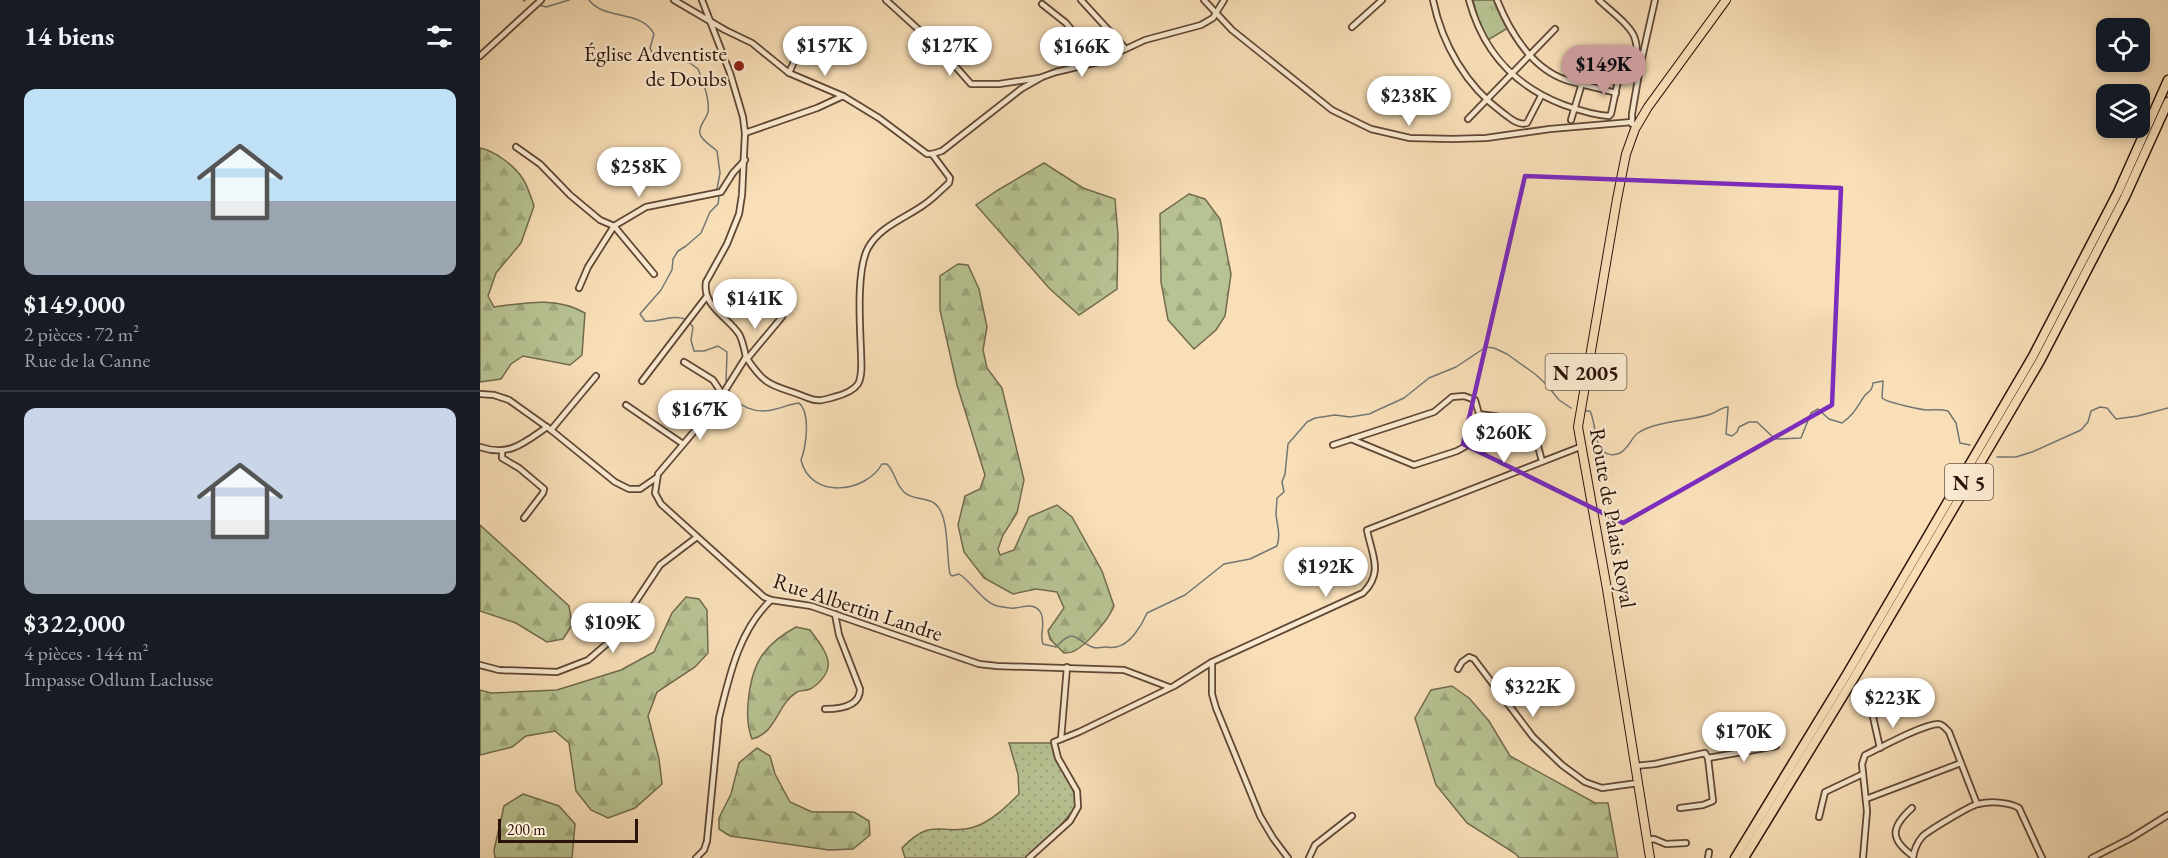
<!DOCTYPE html>
<html lang="fr">
<meta charset="utf-8">
<style>
body{margin:0;font-family:"EB Garamond",serif;background:#242831;color:#f1f3f6;height:100vh;display:flex;flex-direction:column;font-size:22px;white-space:nowrap}
*{box-sizing:border-box;margin:0}
p{font-size:20px;color:#9ea1a6}
.icon{flex:none;width:33px;height:33px;fill:none;stroke:currentColor;stroke-width:2;stroke-linecap:round;stroke-linejoin:round}
.map{position:relative;flex:1;overflow:hidden}
.sheet{display:flex;flex-direction:column;background:#171b24;width:480px}
.sheet>*{flex:none}
.controls{position:absolute;left:1616px;top:18px;display:grid;gap:12px}
.controls a{display:grid;place-items:center;width:54px;height:54px;border-radius:12px;background:#171b24;box-shadow:0 3px 9px #0003;font-size:30px}
.scale{position:absolute;left:18px;bottom:15px;width:140px;box-sizing:border-box;padding-left:6px;border:3px solid #2c1309;border-top:0;font-size:16px;line-height:21px;white-space:nowrap;color:#2c1309;-webkit-text-stroke:4px #faead1;paint-order:stroke}
.price{position:absolute;translate:-50% -51px;padding:0 14px;border-radius:21px;background:#fff;color:#222;font-size:20px;line-height:39px;filter:drop-shadow(0 2px 3px #0008)}
.price::after{content:'';position:absolute;left:50%;top:36px;width:18px;height:14px;margin-left:-9px;background:inherit;clip-path:polygon(0 0,100% 0,50% 100%)}
.price.on{background:#c59692;color:#111}
ul{padding:0;list-style:none}
li{display:grid;align-content:center;gap:12px;height:318px;padding:0 24px}
li+li{border-top:2px solid #363941}
li span{display:grid;place-items:center;height:186px;border-radius:12px;color:#555}
li>.icon{margin-inline-start:auto}
span .icon{width:108px;height:108px;fill:#fffc;stroke-width:1}
li b{font-size:26px}
h2{display:flex;justify-content:space-between;align-items:center;height:72px;padding:0 24px;font-size:26px}
main{display:flex;flex:1;min-height:0}
.map>svg:first-child{display:block}
.grass{fill:url(#grass-dots);stroke:#726b4e;stroke-width:1.5}
.forest{fill:url(#forest-firs);stroke:#726b4e;stroke-width:1.5}
.park{fill:url(#park-tufts);stroke:#726b4e;stroke-width:1.5}
.lines{fill:none;stroke-linecap:round;stroke-linejoin:round}
.stream{stroke:#737773;stroke-width:1.5}
.minor-casing{stroke:#5f4635;stroke-width:8}
.primary-casing{stroke:#2c1309;stroke-width:10}
.trunk-casing{stroke:#2c1309;stroke-width:11}
.minor{stroke:#faead1;stroke-width:4.5}
.primary{stroke:#f8dfb8;stroke-width:8}
.trunk{stroke:#f8dfb8;stroke-width:8}
.marked{fill:none;stroke:#7b2cbf;stroke-width:4.5;stroke-linejoin:round}
.poi-dot{fill:#8f2418;stroke:#faead1;stroke-width:2}
.labels{text-anchor:middle;dominant-baseline:central;stroke-width:4.5;stroke-linejoin:round;paint-order:stroke}
.shield{fill:#faead1;stroke:#6a5445;stroke-width:1.5}
.shield-label{font-size:21px;font-weight:bold;fill:#2c1309}
.poi-label{font-size:22px;fill:#2c1309;stroke:#faead1;text-anchor:end}
.street-label{font-size:22px;fill:#2c1309;stroke:#faead1}
</style>
<main>
<section class="sheet">
<h2>14 biens<svg class="icon" aria-label="filters" viewBox="0 0 24 24"><path d="M4 7h16M4 17h16"/><circle cx="9" cy="7" r="2"/><circle cx="15" cy="17" r="2"/></svg></h2>
<ul>
<li><span style="background:linear-gradient(#bfe0f5 60%,#9aa5b1 0)"><svg class="icon" aria-label="home" viewBox="0 0 24 24"><path d="M3 11l9-7 9 7M6 9v11h12V9"/></svg></span><div><b>$149,000</b><p>2 pièces · 72 m²</p><p>Rue de la Canne</p></div></li>
<li><span style="background:linear-gradient(#c9d6e8 60%,#9aa5b1 0)"><svg class="icon" aria-label="home" viewBox="0 0 24 24"><path d="M3 11l9-7 9 7M6 9v11h12V9"/></svg></span><div><b>$322,000</b><p>4 pièces · 144 m²</p><p>Impasse Odlum Laclusse</p></div></li>
</ul>
</section>
<div class="map">
<svg width="1688" height="858" viewBox="0 0 1688 858">
<defs>
<pattern id="grass-dots" width="8" height="8" patternUnits="userSpaceOnUse" patternTransform="scale(1.5)"><rect width="8" height="8" fill="#b8c393"/><path d="M2 2h.1M6 6h.1" fill="none" stroke="#9ea77d" stroke-width="1.8" stroke-linecap="round"/></pattern>
<pattern id="forest-firs" width="22" height="20" patternUnits="userSpaceOnUse" patternTransform="scale(1.5)"><rect width="22" height="20" fill="#b8c393"/><path d="M5 1l3.5 6h-7zM16 11l3.5 6h-7z" fill="#9ea77d"/></pattern>
<pattern id="park-tufts" width="24" height="20" patternUnits="userSpaceOnUse" patternTransform="scale(1.5)"><rect width="24" height="20" fill="#b8c393"/><path d="M3 7l-1-3M5 7V3M7 7l1-3M15 17l-1-3M17 17v-4M19 17l1-3" fill="none" stroke="#9ea77d"/></pattern>
</defs>
<rect width="100%" height="100%" fill="#f8dfb8"/>
<filter id="stains"><feTurbulence type="fractalNoise" baseFrequency=".00333" numOctaves="4"/><feColorMatrix values="0 0 0 0 .2 0 0 0 0 .09 0 0 0 0 .02 0 0 0 .5 -.17"/></filter>
<radialGradient id="worn" r=".72"><stop offset=".6" stop-color="#630" stop-opacity="0"/><stop offset="1" stop-color="#630" stop-opacity=".3"/></radialGradient>
<path class="grass" d="M529,743h45l2,15 20,37 1,11 -24,28 -27,24h-121l-3,-10c32,-33 39,-11 72,-21 17,-5 33,-21 45,-33l-1,-20z"/>
<g class="forest">
<path d="M0,148c15,3 35,18 43,31 5,8 8,18 11,27l-13,37 -25,30 -8,23 6,11c31,-4 62,-11 91,6l-3,42 -12,10 -47,-9 -12,8 -10,15 -21,3z"/>
<polygon points="564,163 603,188 635,199 638,235 637,289 599,315 570,289 496,205 518,190"/>
<polygon points="709,194 725,199 740,219 751,274 745,316 736,330 714,349 688,320 681,282 680,214"/>
<path d="M478,264l10,1 11,24 8,38 -4,23 4,18 15,20 22,92 -7,33 -14,22 -5,14 2,6 14,-5 15,-33 28,-12 15,12 30,54 12,35c-5,13 -27,39 -40,45 -3,2 -6,2 -10,2l-14,-14 -2,-8 16,-23 -7,-16 -21,-3 -23,5 -29,-16 -20,-26 -6,-27 7,-29 15,-7 5,-14 -28,-90 -17,-75v-34z"/>
<polygon points="0,525 89,606 92,625 83,639 67,642 36,623 0,611"/>
<polygon points="206,597 219,599 227,610 228,653 215,667 177,692 168,716 179,759 182,784 155,808 128,818 111,810 96,791 89,743 75,731 46,736 32,747 0,755 0,690 11,693 77,690 141,670 174,652 192,613"/>
<path d="M316,627l14,3c7,10 20,24 18,37 -1,8 -11,19 -18,22 -4,2 -10,1 -13,3 -20,12 -20,41 -45,47 -9,-22 -3,-66 11,-85 9,-12 20,-20 33,-27z"/>
<polygon points="972,686 989,698 1009,721 1030,756 1115,803 1128,803 1138,858 1039,858 1036,854 987,823 956,785 935,718 951,690"/>
<polygon points="277,748 290,756 295,774 310,802 332,812 374,812 389,821 390,835 373,849 349,850 250,836 239,829 239,818 251,794 259,763"/>
<polygon points="43,794 79,806 95,824 92,858 15,858 14,850 24,806"/>
</g>
<polygon class="park" points="993,0 1015,0 1028,28 1008,40 999,22"/>
<g class="lines">
<g class="stream">
<polyline points="43,0 45,1"/>
<path d="M109,0c16,21 52,9 65,34l-4,14 4,8 36,7 8,6c5,12 12,30 10,43 -2,8 -10,14 -8,22 2,7 12,12 17,17l3,22 -3,16"/>
<polyline points="59,5 66,7 89,0"/>
<path d="M205,319c-13,-5 -26,4 -40,2l-5,-7 21,-24 11,-20 1,-11 5,-8 8,-5 15,-13 9,-21 8,-8 1,-7"/>
<polyline points="209,322 213,327 211,340 214,351 224,351 238,346 247,352 246,384"/>
<path d="M248,388c7,19 29,27 48,21 8,-2 14,-5 23,-6 12,10 7,44 2,57 9,39 64,34 81,4h5c8,8 9,21 17,28 8,8 21,5 30,11 16,10 12,55 16,71l2,2 7,-2 3,2c10,8 23,27 35,30 6,1 13,3 18,2 9,-1 20,-6 26,5 5,12 -2,21 2,31l13,3c18,-20 18,-8 36,0 4,2 9,0 14,0 3,0 6,1 10,0 14,-2 26,-22 31,-34l38,-18 39,-31 26,-5 27,-13c4,-12 0,-20 -1,-32 0,-5 1,-11 1,-16l7,-6 -2,-10 3,-8 3,-30 19,-22 8,-4 20,-3 15,2 19,-3 35,-16 25,-20 27,-11 30,-20 8,1 13,6 28,20 12,11 12,15 12,8"/>
<path d="M1105,411h5c6,12 4,32 13,40 4,4 11,5 17,2 9,-5 11,-15 18,-20 17,-12 53,-12 73,-19 7,-2 10,-7 17,-7v2l-2,25 6,2 5,-4 2,-5 10,-5h8l18,17 26,-1 10,-25 7,-4 11,10 13,4c11,-8 14,-14 21,-25 4,-7 9,-5 10,-15l10,-2 -1,17c4,4 39,12 46,12 8,0 13,-1 20,1l8,12 4,20 10,2"/>
<polyline points="1517,457 1536,457 1552,452 1601,430 1608,422 1611,411 1620,407 1627,408 1636,419 1658,416 1688,408"/>
</g>
<defs>
<g id="minor">
<polyline points="194,0 245,30 272,43 309,73 363,96 399,118 447,154 452,154"/>
<path d="M222,0l28,73 13,44 2,16 -3,62 -3,19 -12,30 -21,38c-4,24 22,35 33,52 4,7 5,15 7,23l-32,51 -56,66 -3,19 6,11 103,93 7,3 40,6 168,58 18,2 127,4 45,17"/>
<polyline points="406,0 460,49 491,84 519,84 559,78"/>
<polyline points="601,0 645,48"/>
<polyline points="724,0 752,30 852,110 891,129 930,138 972,139 1006,138 1070,129 1152,122"/>
<path d="M953,0c9,44 33,86 70,113 7,5 15,13 24,10l14,-27"/>
<path d="M989,0c14,52 45,86 95,105 14,5 30,10 45,11l2,-2 7,-33"/>
<path d="M1017,0c13,32 34,68 69,80 16,5 33,8 50,13"/>
<path d="M1119,0c10,10 33,26 36,39 3,9 1,19 5,28"/>
<polyline points="562,4 586,23 618,62"/>
<polyline points="872,27 902,0"/>
<polyline points="0,56 61,0"/>
<polyline points="309,73 324,39"/>
<polyline points="988,119 1075,29"/>
<polyline points="1091,120 1108,63"/>
<polyline points="1152,124 1152,114 1160,67 1175,0"/>
<polyline points="265,133 337,108 363,96"/>
<polyline points="36,147 60,164 90,195 120,220 134,226 174,274"/>
<polyline points="452,154 462,151 541,89 562,77 576,72 618,62 665,40 721,25 733,18 744,0"/>
<polyline points="99,288 108,267 134,226 166,207 241,192 253,173 265,160"/>
<path d="M266,357c22,34 29,27 62,41 10,4 16,2 26,-1 8,-2 19,-6 24,-13 5,-9 3,-22 3,-32 -1,-26 -5,-82 7,-104 12,-22 38,-30 57,-44 9,-6 16,-14 24,-21l1,-5 -18,-24"/>
<polyline points="267,359 302,317"/>
<polyline points="204,362 233,380 243,395"/>
<polyline points="162,381 227,296"/>
<polyline points="0,394 14,395 29,400 71,430 135,482 149,489 160,489 176,478"/>
<polyline points="146,405 203,444"/>
<polyline points="999,414 1020,417 1056,439 1062,461"/>
<polyline points="71,430 116,376"/>
<polyline points="853,445 954,412 972,397 984,396 995,400 999,414 993,442 977,451 934,465 871,439"/>
<path d="M0,447c29,10 44,-4 67,-20"/>
<polyline points="22,451 22,458 39,468 64,489 63,493 44,518"/>
<polyline points="732,662 732,694 736,708 780,816 793,838 808,858"/>
<polyline points="0,665 19,670 77,672 108,660 129,642 180,565 217,537"/>
<polyline points="978,669 982,662 989,657 994,659 1053,737 1082,765 1105,782 1122,788 1158,783"/>
<polyline points="1391,708 1400,748"/>
<path d="M345,709c14,0 35,-2 35,-20l-21,-54 -4,-21"/>
<polyline points="581,739 587,667"/>
<polyline points="1228,758 1296,746"/>
<polyline points="1155,766 1175,764 1225,753 1228,758 1233,801 1223,805 1200,808"/>
<polyline points="1386,799 1481,763"/>
<path d="M1432,808c-21,19 -23,31 1,48"/>
<polyline points="1339,817 1345,792 1383,774"/>
<polyline points="1168,840 1174,839 1186,844 1206,843"/>
<path d="M216,858l8,-8 3,-9 12,-123c10,-41 20,-88 52,-118"/>
<path d="M549,858l41,-37 8,-14 -1,-16 -19,-33 -4,-16 25,-10 95,-46 38,-24 151,-69c21,-21 9,-37 4,-63l213,-83"/>
<polyline points="829,858 835,845 872,816"/>
<polyline points="1228,858 1229,852"/>
<path d="M1383,858l4,-47 -5,-47 3,-9c17,-8 56,-30 73,-31 5,0 8,5 11,8l28,72"/>
<path d="M1433,858c1,-8 4,-15 9,-21 4,-5 49,-32 56,-33 12,-3 31,-2 41,4l23,50"/>
<polyline points="1612,858 1651,838 1688,815"/>
</g>
<polyline id="primary" points="1170,858 1127,589 1098,427 1137,199 1146,154 1155,129 1168,107 1246,0"/>
<g id="trunk">
<polyline points="1255,858 1367,674 1553,356 1638,192 1688,80"/>
<polyline points="1264,858 1374,678 1560,361 1645,197 1688,102"/>
</g>
</defs>
<use href="#minor" class="minor-casing"/>
<use href="#primary" class="primary-casing"/>
<use href="#trunk" class="trunk-casing"/>
<use href="#minor" class="minor"/>
<use href="#primary" class="primary"/>
<use href="#trunk" class="trunk"/>
</g>
<path class="marked" d="M1045,176l316,12 -9,217 -209,118 -160,-79z"/>
<circle class="poi-dot" cx="259" cy="66" r="6"/>
<g class="labels">
<g class="shield">
<rect x="1065.5" y="354" width="81" height="36" rx="4.5"/>
<rect x="1465" y="464" width="48" height="36" rx="4.5"/>
</g>
<g class="shield-label">
<text x="1106" y="372">N 2005</text>
<text x="1489" y="482">N 5</text>
</g>
<g class="poi-label">
<text x="247" y="53">Église Adventiste<tspan x="247" dy="25">de Doubs</tspan></text>
</g>
<g class="street-label">
<text transform="translate(1133 518) rotate(80)">Route de Palais Royal</text>
<text transform="translate(378 607) rotate(18)">Rue Albertin Landre</text>
</g>
</g>
<rect width="100%" height="100%" filter="url(#stains)"/>
<rect width="100%" height="100%" fill="url(#worn)"/>
</svg>
<div class="controls">
<a><svg class="icon" aria-label="locate" viewBox="0 0 24 24"><circle cx="12" cy="12" r="6"/><path d="M12 2v4M12 18v4M2 12h4M18 12h4"/></svg></a>
<a><svg class="icon" aria-label="layers" viewBox="0 0 24 24"><path d="M12 4l9 5-9 5-9-5zM3 14l9 5 9-5"/></svg></a>
</div>
<div class="scale">200 m</div>
<b class="price" style="left:345px;top:77px">$157K</b>
<b class="price" style="left:470px;top:77px">$127K</b>
<b class="price" style="left:602px;top:78px">$166K</b>
<b class="price on" style="left:1124px;top:96px">$149K</b>
<b class="price" style="left:929px;top:127px">$238K</b>
<b class="price" style="left:159px;top:198px">$258K</b>
<b class="price" style="left:275px;top:330px">$141K</b>
<b class="price" style="left:220px;top:441px">$167K</b>
<b class="price" style="left:1024px;top:464px">$260K</b>
<b class="price" style="left:846px;top:598px">$192K</b>
<b class="price" style="left:133px;top:654px">$109K</b>
<b class="price" style="left:1053px;top:718px">$322K</b>
<b class="price" style="left:1413px;top:729px">$223K</b>
<b class="price" style="left:1264px;top:763px">$170K</b>
</div>
</main>
